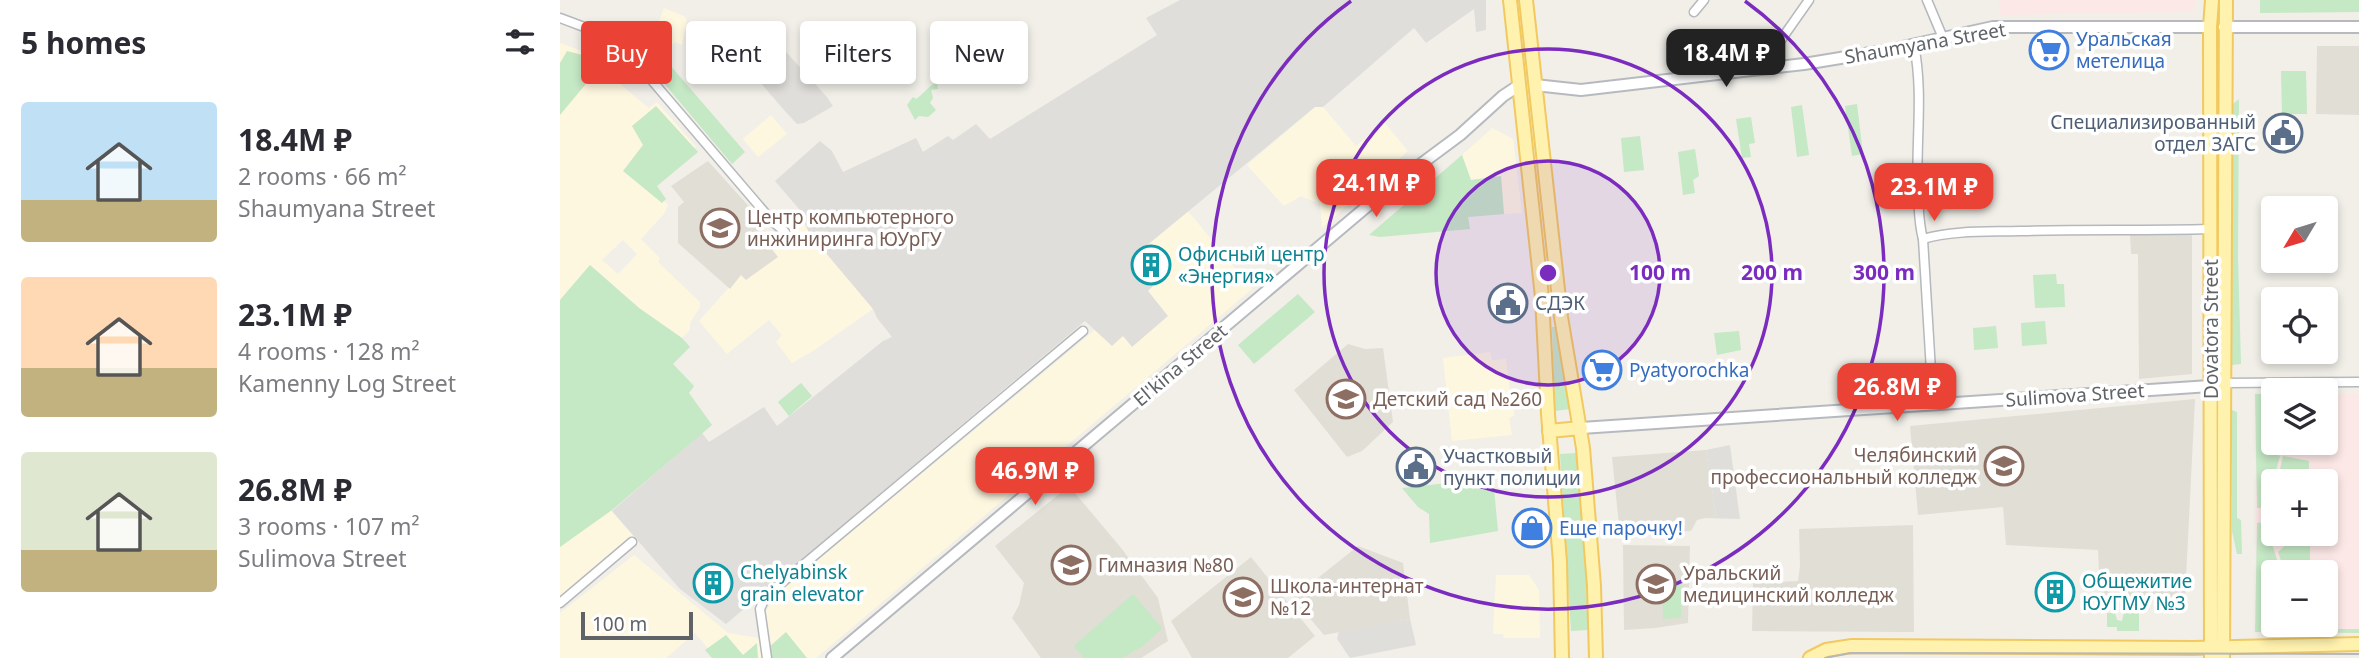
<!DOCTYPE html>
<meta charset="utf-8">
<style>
body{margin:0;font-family:"Noto Sans",sans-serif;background:#f2f2f3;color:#2b2b33;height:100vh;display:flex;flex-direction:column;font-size:26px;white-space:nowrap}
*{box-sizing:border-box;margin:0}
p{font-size:23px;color:#7c7c81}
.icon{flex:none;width:38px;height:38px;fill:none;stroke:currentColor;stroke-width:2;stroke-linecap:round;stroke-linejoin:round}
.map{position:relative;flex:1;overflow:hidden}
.sheet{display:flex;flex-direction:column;background:#fff;width:560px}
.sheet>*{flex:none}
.banner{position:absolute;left:21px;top:21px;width:665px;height:63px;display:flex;gap:14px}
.needle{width:46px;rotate:232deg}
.buttons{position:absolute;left:1701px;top:196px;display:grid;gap:14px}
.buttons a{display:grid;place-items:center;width:77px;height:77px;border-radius:7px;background:#fff;box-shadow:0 4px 10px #0003;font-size:35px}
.scale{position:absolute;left:21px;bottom:18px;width:112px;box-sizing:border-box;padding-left:7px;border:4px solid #5f6368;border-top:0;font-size:19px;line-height:24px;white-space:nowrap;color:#5f6368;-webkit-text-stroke:5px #fff;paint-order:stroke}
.price{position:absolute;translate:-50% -60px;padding:0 16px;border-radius:14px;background:#ea4335;color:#fff;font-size:23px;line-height:46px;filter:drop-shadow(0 2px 4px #0008)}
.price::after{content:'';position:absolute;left:50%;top:42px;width:21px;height:16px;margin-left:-10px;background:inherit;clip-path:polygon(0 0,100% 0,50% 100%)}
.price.selected{background:#222;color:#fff}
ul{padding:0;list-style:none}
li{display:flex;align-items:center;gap:21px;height:175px;padding:0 21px}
li span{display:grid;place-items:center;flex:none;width:196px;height:140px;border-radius:7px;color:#555}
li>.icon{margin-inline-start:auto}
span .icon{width:84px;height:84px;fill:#fffc;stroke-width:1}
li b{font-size:30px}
h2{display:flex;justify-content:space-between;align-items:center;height:84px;padding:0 21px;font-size:30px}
.pill{padding:0 24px;border-radius:7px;background:#fff;box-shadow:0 4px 10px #0003;font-size:24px;line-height:63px}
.pill.selected{background:#ea4335;color:#fff}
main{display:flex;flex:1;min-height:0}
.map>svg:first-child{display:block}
.commercial{fill:#fef7e0;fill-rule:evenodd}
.industrial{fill:#e0deda}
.education{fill:#e1ded6}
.medical{fill:#fce8e6;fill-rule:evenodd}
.green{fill:#c5e8c5}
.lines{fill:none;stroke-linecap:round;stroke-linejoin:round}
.street-casing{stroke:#b5b8bc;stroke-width:11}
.secondary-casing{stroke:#b6babf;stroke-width:14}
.primary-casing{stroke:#f2c960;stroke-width:16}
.street{stroke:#fff;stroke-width:8}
.secondary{stroke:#fff;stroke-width:10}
.primary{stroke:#fff2af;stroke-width:12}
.tram{stroke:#b6b7b8;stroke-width:2}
.ring{fill:none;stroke:#7b2cbf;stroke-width:3.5}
.labels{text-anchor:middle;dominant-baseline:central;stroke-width:7;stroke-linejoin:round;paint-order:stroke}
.shop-label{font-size:19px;fill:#366cbe;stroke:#fff;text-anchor:start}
.street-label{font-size:19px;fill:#5f6368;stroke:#fff}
.service-label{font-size:19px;fill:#4e5e75;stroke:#fff;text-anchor:start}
.education-label{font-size:19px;fill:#785e54;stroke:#fff;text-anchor:start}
.culture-label{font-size:19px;fill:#0d838f;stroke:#fff;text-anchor:start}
.centre{fill:#7b2cbf;stroke:#fff;stroke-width:3.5}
.ring-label{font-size:21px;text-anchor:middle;font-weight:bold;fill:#7b2cbf;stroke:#fff;stroke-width:7;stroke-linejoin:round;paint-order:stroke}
</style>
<main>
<section class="sheet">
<h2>5 homes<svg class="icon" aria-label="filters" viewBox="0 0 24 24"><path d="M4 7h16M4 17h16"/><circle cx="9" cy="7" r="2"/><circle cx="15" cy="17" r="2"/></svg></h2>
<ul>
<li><span style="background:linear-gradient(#bfe0f5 70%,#c2b280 0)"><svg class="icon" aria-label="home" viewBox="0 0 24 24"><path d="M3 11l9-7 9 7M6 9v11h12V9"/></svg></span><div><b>18.4M ₽</b><p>2 rooms · 66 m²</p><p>Shaumyana Street</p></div></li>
<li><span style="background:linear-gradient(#ffd9b3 65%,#c2b280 0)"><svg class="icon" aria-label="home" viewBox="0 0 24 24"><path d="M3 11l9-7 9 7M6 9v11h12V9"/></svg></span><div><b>23.1M ₽</b><p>4 rooms · 128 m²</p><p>Kamenny Log Street</p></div></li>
<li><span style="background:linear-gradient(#dfe7d0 70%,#c2b280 0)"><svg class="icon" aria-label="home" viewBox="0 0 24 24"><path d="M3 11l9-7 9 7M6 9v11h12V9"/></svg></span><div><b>26.8M ₽</b><p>3 rooms · 107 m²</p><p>Sulimova Street</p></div></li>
</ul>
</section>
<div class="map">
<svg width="1799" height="658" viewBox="0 0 1799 658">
<rect width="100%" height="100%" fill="#f1efe8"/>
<g class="commercial">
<polygon points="104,8 124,16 127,20 122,45 115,42 106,51 92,39"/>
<path d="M0,43l39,14 9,16 31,27 10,8 8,-6 39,45 -44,41 16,17 -4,9 -23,25 19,19 -2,4 42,40v5l-10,16v7l-8,8 -43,-30 -49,-43 -30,35zM63,240l14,14 -19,20 -16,-14z"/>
<polygon points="755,107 763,107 796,146 824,122 848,151 762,228 760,204 741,196 724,206 687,165"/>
<polygon points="211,115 227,134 198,157 183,139"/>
<polygon points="932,128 953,139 962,213 944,214 941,177 911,180 902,155"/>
<polygon points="628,211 692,289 256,658 156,658 135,633 106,658 0,658 0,613 74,555 168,633 206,639 205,613 216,595 536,329 551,345 599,305 588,291 595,283 574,256"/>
<polygon points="239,218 313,309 253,351 232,363 216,342 222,335 209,320 167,354 139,321 181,274 218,257 209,244 221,236"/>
<polygon points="930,352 932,360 946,359 951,401 953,402 954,416 949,418 952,435 892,441 883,358"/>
<polygon points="51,510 74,537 0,597 0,547"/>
<polygon points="936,575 969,575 979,590 980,638 944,638 943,634 933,634"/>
</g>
<g class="industrial">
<polygon points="620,0 926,0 926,30 916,32 914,9 866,43 854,28 763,107 755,107 574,256 596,283 588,291 608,316 572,347 563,336 552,346 525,321 166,624 120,589 52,511 142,433 149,442 204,407 217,426 323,341 332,337 317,318 313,309 249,233 239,209 215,181 260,141 272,151 283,172 356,138 363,152 388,136 393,140 416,124 430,139 597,35 586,18"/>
<polygon points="208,32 267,97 273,106 244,123 237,124 224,110 186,66 198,55 192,48"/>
<polygon points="1170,445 1180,519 1143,518 1156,515 1146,450"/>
<polygon points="850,619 856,645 790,658 777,639 779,631"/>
</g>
<g class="education">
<polygon points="1757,46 1799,46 1799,115 1756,114"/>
<polygon points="148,161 205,224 198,232 218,257 186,280 181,275 170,289 118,243 118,207 124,202 111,186"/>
<polygon points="1632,233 1632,374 1579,379 1578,254 1571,254 1570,234"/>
<polygon points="788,344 805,349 823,348 833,422 802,451 787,457 734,390"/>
<polygon points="1635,399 1625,598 1540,597 1538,550 1446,545 1443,507 1358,515 1350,426"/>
<polygon points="1146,450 1156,515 1137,520 1131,531 1060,535 1052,457"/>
<polygon points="509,486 562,549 598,598 608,641 581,658 481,658 452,618 459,605 464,583 435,546"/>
<polygon points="1353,525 1354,632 1192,631 1193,583 1238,581 1240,566 1239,529"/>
<polygon points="1063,545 1130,546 1128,623 1095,628 1064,630"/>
<polygon points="798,546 843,563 850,619 764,635 733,598"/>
<polygon points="691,557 755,636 728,658 632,658 611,621"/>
</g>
<g class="medical">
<polygon points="1439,0 1635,0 1634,12 1440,15"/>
<path d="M1695,394h18v49h53v-49h33v239l-104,-1zM1713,481h53v53h-53zM1713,572h53v53h-53z"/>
</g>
<g class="green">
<polygon points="1700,0 1799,0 1799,12 1700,13"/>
<polygon points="7,51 45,61 0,115 0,63"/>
<polygon points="109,64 185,152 172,164 97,75"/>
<polygon points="1721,71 1746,71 1747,114 1722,114"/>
<path d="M377,82l1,7 -7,1 2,8 -3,5 6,7 -8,7 -9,-1 -4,4 -8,-15 6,-8 3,2c8,-5 11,-12 21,-17z"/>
<polygon points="1679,99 1678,257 1681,364 1671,365 1673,104"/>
<polygon points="1297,104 1303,154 1292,156 1285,106"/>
<polygon points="1242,105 1249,155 1237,157 1231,107"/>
<polygon points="96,106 138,152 97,186 106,199 102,203 63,171 83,145 72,126"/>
<polygon points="1191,117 1195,143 1189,144 1191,157 1182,158 1176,119"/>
<polygon points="1080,136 1084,170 1064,172 1061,138"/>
<polygon points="1135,149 1139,176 1133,180 1135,193 1123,195 1118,152"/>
<polygon points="902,155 911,180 941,176 944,214 908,217 910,229 820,237 809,235"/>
<polygon points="30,265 79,308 122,338 130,347 113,364 134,386 129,393 152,425 52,510 0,547 0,300"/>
<polygon points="1496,274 1497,284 1504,284 1505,307 1475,308 1473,275"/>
<polygon points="738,294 755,312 694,364 678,345"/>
<polygon points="1485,321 1487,344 1462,346 1461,323"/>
<polygon points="1436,326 1438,348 1414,350 1413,328"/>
<polygon points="992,327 995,327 1010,409 995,411"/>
<polygon points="1179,331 1181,350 1157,355 1154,333"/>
<polygon points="241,383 252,396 229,416 218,402"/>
<polygon points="1695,394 1713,394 1713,443 1723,443 1720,445 1720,450 1718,451 1718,455 1720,456 1706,508 1697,508"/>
<polygon points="1672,410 1677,412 1677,518 1681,520 1682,554 1677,554 1672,531"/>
<polygon points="1016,453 1024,529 1028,630 1011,631 1000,454"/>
<polygon points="1723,456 1749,461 1749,481 1721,481 1718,478"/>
<polygon points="933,478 938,531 870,543 869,514 858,507 842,488"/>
<polygon points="1705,522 1721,572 1713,572 1713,625 1751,625 1751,629 1799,629 1799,633 1695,632 1697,523"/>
<polygon points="1732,539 1750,543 1750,572 1725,572 1718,552"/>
<polygon points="1102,583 1121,583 1121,618 1103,619"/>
<polygon points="573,594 602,628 583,646 562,658 524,658 514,646"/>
<polygon points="1564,612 1579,612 1579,631 1557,631 1557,627 1547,627 1547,613 1555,613 1557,620 1562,621"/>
<polygon points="226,632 247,658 212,658 209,647"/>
<polygon points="166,635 183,655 197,643 198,658 152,658 145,650"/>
</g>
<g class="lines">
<defs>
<g id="street">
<polyline points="1367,0 1383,38"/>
<polyline points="1134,12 1144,0"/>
<polyline points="0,18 48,36 65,49 212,221 225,232"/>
<path d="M1354,45c10,50 1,101 4,151 1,15 1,29 5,43l10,165"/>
<polyline points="1215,68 1216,47 1249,0"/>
<path d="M1363,239c31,-9 65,-7 97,-8 63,-2 127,0 190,-2"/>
<polyline points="1664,383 1799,382"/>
<polyline points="0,603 72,542"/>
<polyline points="207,658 200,609 206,596 523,331"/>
</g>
<g id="secondary">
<polyline points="1664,27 1799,27"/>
<polyline points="975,85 1021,90 1244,64 1329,50 1433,27 1650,27"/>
<polyline points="1021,428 1650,386"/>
<polyline points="272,658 830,187 900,135 943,96 958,86"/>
</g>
<g id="primary">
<polyline points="950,0 982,297 988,414 1000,562 1002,658"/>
<polyline points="966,0 1001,317 1023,448 1034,586 1036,658"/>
<polyline points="989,431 1021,428"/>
<polyline points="1250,658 1266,650 1292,646 1633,648 1799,644"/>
<polyline points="1651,658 1650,27 1652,0"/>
<polyline points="1663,658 1666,0"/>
</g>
</defs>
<use href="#street" class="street-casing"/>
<use href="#secondary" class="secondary-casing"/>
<use href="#primary" class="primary-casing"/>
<use href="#street" class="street"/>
<use href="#secondary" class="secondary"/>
<use href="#primary" class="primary"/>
<polyline class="tram" points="1265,658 1290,653 1799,654"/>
</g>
<circle cx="988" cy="273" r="112" fill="#7b2cbf" fill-opacity=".12"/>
<g class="ring">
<circle cx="988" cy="273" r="112"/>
<circle cx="988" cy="273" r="224"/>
<path d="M1185 1A336 336 0 1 1 791 1"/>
</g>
<defs>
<symbol id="supermarket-ring" viewBox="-11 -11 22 22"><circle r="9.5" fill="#fff" stroke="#3f7fe0" stroke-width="1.5"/><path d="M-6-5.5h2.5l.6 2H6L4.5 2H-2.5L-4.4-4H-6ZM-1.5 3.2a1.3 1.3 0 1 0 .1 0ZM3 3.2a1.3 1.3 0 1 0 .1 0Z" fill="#3f7fe0"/></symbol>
<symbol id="civic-ring" viewBox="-11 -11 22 22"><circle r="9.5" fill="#fff" stroke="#5c6f8a" stroke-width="1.5"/><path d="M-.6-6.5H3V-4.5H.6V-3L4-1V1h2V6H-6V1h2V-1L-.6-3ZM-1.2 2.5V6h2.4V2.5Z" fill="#5c6f8a"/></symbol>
<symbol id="university-ring" viewBox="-11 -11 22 22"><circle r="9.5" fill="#fff" stroke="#8d6e63" stroke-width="1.5"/><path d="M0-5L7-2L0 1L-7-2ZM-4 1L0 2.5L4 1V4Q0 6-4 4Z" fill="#8d6e63"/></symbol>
<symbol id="building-ring" viewBox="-11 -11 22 22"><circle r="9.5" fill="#fff" stroke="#0f9aa8" stroke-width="1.5"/><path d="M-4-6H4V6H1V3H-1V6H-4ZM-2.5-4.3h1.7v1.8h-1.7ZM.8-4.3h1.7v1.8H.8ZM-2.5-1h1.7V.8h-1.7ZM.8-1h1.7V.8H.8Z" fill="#0f9aa8"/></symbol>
<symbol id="school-ring" viewBox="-11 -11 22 22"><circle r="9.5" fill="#fff" stroke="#8d6e63" stroke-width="1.5"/><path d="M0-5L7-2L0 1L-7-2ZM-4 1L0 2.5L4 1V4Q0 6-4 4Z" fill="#8d6e63"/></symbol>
<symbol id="shop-ring" viewBox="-11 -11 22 22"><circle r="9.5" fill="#fff" stroke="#3f7fe0" stroke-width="1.5"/><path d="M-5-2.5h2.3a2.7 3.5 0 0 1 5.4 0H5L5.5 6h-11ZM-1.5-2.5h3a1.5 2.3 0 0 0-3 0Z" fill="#3f7fe0"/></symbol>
</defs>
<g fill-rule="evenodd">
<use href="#supermarket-ring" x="1467" y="28" width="44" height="44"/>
<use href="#civic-ring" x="1701" y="111" width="44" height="44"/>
<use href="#university-ring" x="138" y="206" width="44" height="44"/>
<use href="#building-ring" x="569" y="243" width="44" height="44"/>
<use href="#civic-ring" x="926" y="281" width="44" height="44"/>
<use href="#supermarket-ring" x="1020" y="348" width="44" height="44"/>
<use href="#school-ring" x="764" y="377" width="44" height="44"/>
<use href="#university-ring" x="1422" y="444" width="44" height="44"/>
<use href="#civic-ring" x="834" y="445" width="44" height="44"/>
<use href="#shop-ring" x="950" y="506" width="44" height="44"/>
<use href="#school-ring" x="489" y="543" width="44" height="44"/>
<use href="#building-ring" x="131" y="561" width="44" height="44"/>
<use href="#university-ring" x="1074" y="562" width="44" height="44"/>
<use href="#building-ring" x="1473" y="570" width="44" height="44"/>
<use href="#school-ring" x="661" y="575" width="44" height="44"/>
</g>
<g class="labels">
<g class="shop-label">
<text x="1516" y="39">Уральская<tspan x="1516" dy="22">метелица</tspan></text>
<text x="1069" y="370">Pyatyorochka</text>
<text x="999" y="528">Еще парочку!</text>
</g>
<g class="street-label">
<text transform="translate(1365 43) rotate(-10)">Shaumyana Street</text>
<text transform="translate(1651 329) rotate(-90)">Dovatora Street</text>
<text transform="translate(620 365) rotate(-40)">El'kina Street</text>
<text transform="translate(1515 395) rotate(-4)">Sulimova Street</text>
</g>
<g class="service-label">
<text x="1696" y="122" text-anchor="end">Специализированный<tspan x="1696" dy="22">отдел ЗАГС</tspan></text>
<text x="975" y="303">СДЭК</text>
<text x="883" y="456">Участковый<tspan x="883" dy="22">пункт полиции</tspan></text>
</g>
<g class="education-label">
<text x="187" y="217">Центр компьютерного<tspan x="187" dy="22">инжиниринга ЮУрГУ</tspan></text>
<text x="813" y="399">Детский сад №260</text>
<text x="1417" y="455" text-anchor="end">Челябинский<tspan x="1417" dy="22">профессиональный колледж</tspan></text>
<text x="538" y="565">Гимназия №80</text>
<text x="1123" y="573">Уральский<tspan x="1123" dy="22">медицинский колледж</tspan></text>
<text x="710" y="586">Школа-интернат<tspan x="710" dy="22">№12</tspan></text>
</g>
<g class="culture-label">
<text x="618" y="254">Офисный центр<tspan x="618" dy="22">«Энергия»</tspan></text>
<text x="180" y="572">Chelyabinsk<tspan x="180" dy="22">grain elevator</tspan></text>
<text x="1522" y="581">Общежитие<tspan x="1522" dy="22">ЮУГМУ №3</tspan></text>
</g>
</g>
<circle cx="988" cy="273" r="10" class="centre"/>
<g class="ring-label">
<text x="1100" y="280">100 m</text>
<text x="1212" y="280">200 m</text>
<text x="1324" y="280">300 m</text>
</g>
</svg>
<div class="buttons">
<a><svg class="needle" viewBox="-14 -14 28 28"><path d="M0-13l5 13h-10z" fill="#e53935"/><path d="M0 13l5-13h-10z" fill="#7c7c81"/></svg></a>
<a><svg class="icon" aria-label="locate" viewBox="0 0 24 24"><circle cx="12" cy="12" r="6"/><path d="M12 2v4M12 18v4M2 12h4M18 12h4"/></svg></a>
<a><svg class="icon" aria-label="layers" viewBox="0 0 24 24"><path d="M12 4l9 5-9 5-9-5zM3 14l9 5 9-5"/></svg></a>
<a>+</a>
<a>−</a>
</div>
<div class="scale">100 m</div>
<b class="price selected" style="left:1166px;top:89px">18.4M ₽</b>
<b class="price" style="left:816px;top:219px">24.1M ₽</b>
<b class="price" style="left:1374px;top:223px">23.1M ₽</b>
<b class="price" style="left:1337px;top:423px">26.8M ₽</b>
<b class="price" style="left:475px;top:507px">46.9M ₽</b>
<div class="banner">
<a class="pill selected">Buy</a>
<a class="pill">Rent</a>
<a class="pill">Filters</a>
<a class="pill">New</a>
</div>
</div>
</main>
